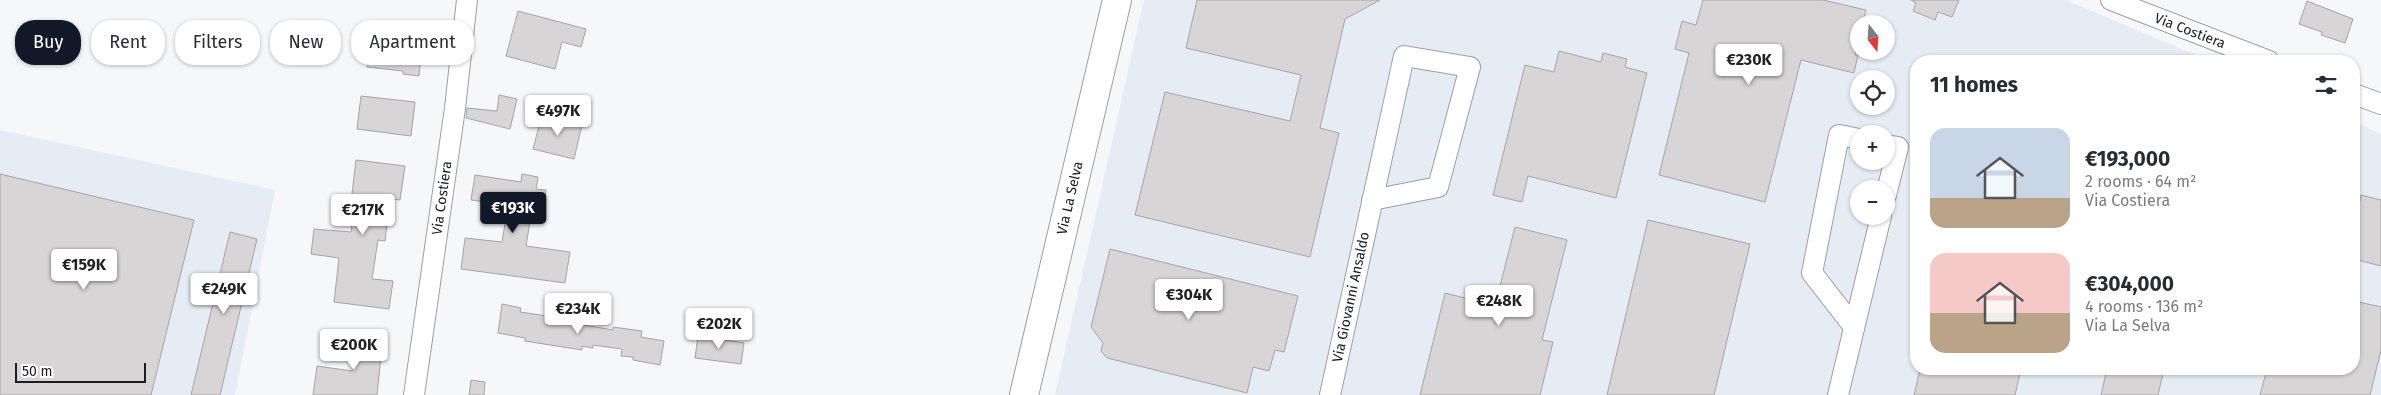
<!DOCTYPE html>
<meta charset="utf-8">
<style>
body{margin:0;font-family:"Fira Sans",sans-serif;background:#f2f2f3;color:#2b2b33;height:100vh;display:flex;flex-direction:column;font-size:19px;white-space:nowrap}
*{box-sizing:border-box;margin:0}
p{font-size:16px;color:#7c7c81}
.icon{flex:none;width:28px;height:28px;fill:none;stroke:currentColor;stroke-width:2;stroke-linecap:round;stroke-linejoin:round}
.map{position:relative;flex:1;overflow:hidden}
.sheet{position:absolute;left:1910px;top:55px;width:450px;height:320px;display:flex;flex-direction:column;background:#fff;border-radius:20px;box-shadow:0 1px 4px #0004}
.sheet>*{flex:none}
.guide{position:absolute;left:15px;top:20px;width:475px;height:45px;display:flex;gap:10px}
.needle{width:32px;rotate:163deg}
.tools{position:absolute;left:1850px;top:15px;display:grid;gap:10px}
.tools a{display:grid;place-items:center;width:45px;height:45px;border-radius:50%;background:#fff;box-shadow:0 1px 4px #0004;font-size:25px}
.scale{position:absolute;left:15px;bottom:12px;width:131px;box-sizing:border-box;padding-left:5px;border:2px solid #1c1d1e;border-top:0;font-size:14px;line-height:18px;white-space:nowrap;color:#1c1d1e;-webkit-text-stroke:4px #fff;paint-order:stroke}
.price{position:absolute;translate:-50% -42px;padding:0 11px;border-radius:5px;background:#fff;color:#222;font-size:16px;line-height:32px;filter:drop-shadow(0 1px 2px #0008)}
.price::after{content:'';position:absolute;left:50%;top:30px;width:15px;height:11px;margin-left:-8px;background:inherit;clip-path:polygon(0 0,100% 0,50% 100%)}
.price.on{background:#111827;color:#fff}
ul{padding:0;list-style:none}
li{display:flex;align-items:center;gap:15px;height:125px;padding:0 20px}
li span{display:grid;place-items:center;flex:none;width:140px;height:100px;border-radius:15px;color:#555}
li>.icon{margin-inline-start:auto}
span .icon{width:60px;height:60px;fill:#fffc;stroke-width:1}
li b{font-size:21px}
h2{display:flex;justify-content:space-between;align-items:center;height:60px;padding:0 20px;font-size:21px}
.tag{padding:0 18px;border-radius:20px;background:#fff;box-shadow:0 1px 4px #0004;font-size:18px;line-height:45px}
.tag.on{background:#111827;color:#fff}
.map>svg:first-child{display:block}
.built{fill:#e6ecf4;fill-rule:evenodd}
.building{fill:#d8d5d6;stroke:#a6a3a4}
.lines{fill:none;stroke-linecap:round;stroke-linejoin:round}
.street-casing{stroke:#9d9ea0;stroke-width:22}
.secondary-casing{stroke:#9d9ea0;stroke-width:30}
.street{stroke:#fff;stroke-width:20}
.secondary{stroke:#fff;stroke-width:28}
.labels{text-anchor:middle;dominant-baseline:central;stroke-width:4;stroke-linejoin:round;paint-order:stroke}
.street-label{font-size:14px;fill:#1c1d1e;stroke:#fff}
</style>
<div class="map">
<svg width="2381" height="395" viewBox="0 0 2381 395">
<rect width="100%" height="100%" fill="#f5f7f9"/>
<g class="built">
<path d="M1144,0h922l144,61h-294v308h438v-247l27,12v261h-1326zM1859,24h27v27h-27zM1859,79h27v27h-27zM1859,134h27v27h-27zM1859,189h27v27h-27z"/>
<polygon points="0,130 275,190 235,395 0,395"/>
</g>
<g class="building">
<polygon points="1197,0 1380,0 1345,19 1320,128 1339,133 1310,257 1135,215 1165,92 1290,121 1301,75 1186,48"/>
<polygon points="1703,0 1823,0 1866,10 1862,24 1859,24 1859,38 1855,55 1858,55 1854,73 1801,60 1765,202 1659,175 1689,53 1675,49 1682,21 1696,25"/>
<polygon points="1911,0 1959,0 1952,17 1938,12 1935,20 1913,11 1916,3"/>
<polygon points="2307,1 2353,19 2345,43 2321,35 2322,32 2299,24"/>
<polygon points="518,11 586,29 581,47 562,42 555,69 506,56"/>
<polygon points="372,22 424,28 419,76 403,74 403,71 367,67"/>
<polygon points="1559,51 1601,62 1603,53 1627,59 1625,67 1647,73 1616,198 1528,176 1522,202 1493,195 1525,65 1554,72"/>
<polygon points="499,95 517,99 510,129 466,118 467,108 497,111"/>
<polygon points="361,96 415,102 411,136 357,129"/>
<polygon points="542,115 582,125 574,159 533,149"/>
<polygon points="356,160 405,166 400,200 390,199 385,241 378,240 372,279 393,281 389,309 334,302 339,258 311,254 314,229 351,232 355,195 352,194"/>
<polygon points="0,174 194,220 151,395 0,395"/>
<polygon points="522,174 538,177 536,189 546,190 544,204 533,202 526,246 570,252 565,283 461,269 465,238 502,242 508,205 471,200 475,175 521,182"/>
<polygon points="2361,195 2381,200 2381,266 2354,259 2354,227"/>
<polygon points="1648,220 1750,244 1714,395 1607,395"/>
<polygon points="1515,227 1567,240 1542,340 1553,342 1540,395 1420,395 1445,293 1481,302 1484,286 1499,290"/>
<polygon points="230,232 257,239 220,395 191,395"/>
<polygon points="1110,249 1298,296 1284,352 1275,350 1269,371 1253,367 1247,393 1107,358 1101,351 1103,343 1091,327"/>
<polygon points="2354,301 2381,307 2381,350 2370,395 2260,395 2267,369 2354,369"/>
<polygon points="502,304 521,308 520,312 554,317 554,320 613,330 613,327 642,331 641,337 664,341 660,365 633,360 633,357 621,356 622,349 593,345 593,348 582,346 582,350 525,341 525,338 498,333"/>
<polygon points="357,333 383,336 377,395 313,395 317,366 352,371"/>
<polygon points="698,336 744,343 741,364 695,358"/>
<polygon points="1920,369 2021,369 2015,395 1914,395"/>
<polygon points="2107,369 2164,369 2158,395 2101,395"/>
<polygon points="471,380 485,382 484,395 469,395"/>
</g>
<g class="lines">
<defs>
<g id="street">
<polyline points="2111,0 2269,61"/>
<polyline points="2354,94 2381,104"/>
<polyline points="1886,145 1898,147 1886,195"/>
<polyline points="1854,327 1812,273 1839,135 1859,139"/>
<polyline points="414,395 455,108 467,0"/>
<polyline points="1330,395 1404,56 1470,67 1438,187 1372,200"/>
<polyline points="1838,395 1881,216"/>
</g>
<polyline id="secondary" points="1024,395 1117,0"/>
</defs>
<use href="#street" class="street-casing"/>
<use href="#secondary" class="secondary-casing"/>
<use href="#street" class="street"/>
<use href="#secondary" class="secondary"/>
</g>
<g class="labels">
<g class="street-label">
<text transform="translate(2190 31) rotate(21)">Via Costiera</text>
<text transform="translate(442 198) rotate(-82)">Via Costiera</text>
<text transform="translate(1070 198) rotate(-77)">Via La Selva</text>
<text transform="translate(1351 297) rotate(-78)">Via Giovanni Ansaldo</text>
</g>
</g>
</svg>
<div class="tools">
<a><svg class="needle" viewBox="-14 -14 28 28"><path d="M0-13l5 13h-10z" fill="#e53935"/><path d="M0 13l5-13h-10z" fill="#7c7c81"/></svg></a>
<a><svg class="icon" aria-label="locate" viewBox="0 0 24 24"><circle cx="12" cy="12" r="6"/><path d="M12 2v4M12 18v4M2 12h4M18 12h4"/></svg></a>
<a>+</a>
<a>−</a>
</div>
<div class="scale">50 m</div>
<b class="price" style="left:1749px;top:86px">€230K</b>
<b class="price" style="left:558px;top:137px">€497K</b>
<b class="price on" style="left:513px;top:234px">€193K</b>
<b class="price" style="left:363px;top:236px">€217K</b>
<b class="price" style="left:84px;top:291px">€159K</b>
<b class="price" style="left:224px;top:315px">€249K</b>
<b class="price" style="left:1189px;top:321px">€304K</b>
<b class="price" style="left:1499px;top:327px">€248K</b>
<b class="price" style="left:578px;top:335px">€234K</b>
<b class="price" style="left:719px;top:350px">€202K</b>
<b class="price" style="left:354px;top:371px">€200K</b>
<div class="guide">
<a class="tag on">Buy</a>
<a class="tag">Rent</a>
<a class="tag">Filters</a>
<a class="tag">New</a>
<a class="tag">Apartment</a>
</div>
<section class="sheet">
<h2>11 homes<svg class="icon" aria-label="filters" viewBox="0 0 24 24"><path d="M4 7h16M4 17h16"/><circle cx="9" cy="7" r="2"/><circle cx="15" cy="17" r="2"/></svg></h2>
<ul>
<li><span style="background:linear-gradient(#c9d6e8 70%,#b9a48a 0)"><svg class="icon" aria-label="home" viewBox="0 0 24 24"><path d="M3 11l9-7 9 7M6 9v11h12V9"/></svg></span><div><b>€193,000</b><p>2 rooms · 64 m²</p><p>Via Costiera</p></div></li>
<li><span style="background:linear-gradient(#f6c9c9 60%,#b9a48a 0)"><svg class="icon" aria-label="home" viewBox="0 0 24 24"><path d="M3 11l9-7 9 7M6 9v11h12V9"/></svg></span><div><b>€304,000</b><p>4 rooms · 136 m²</p><p>Via La Selva</p></div></li>
</ul>
</section>
</div>
